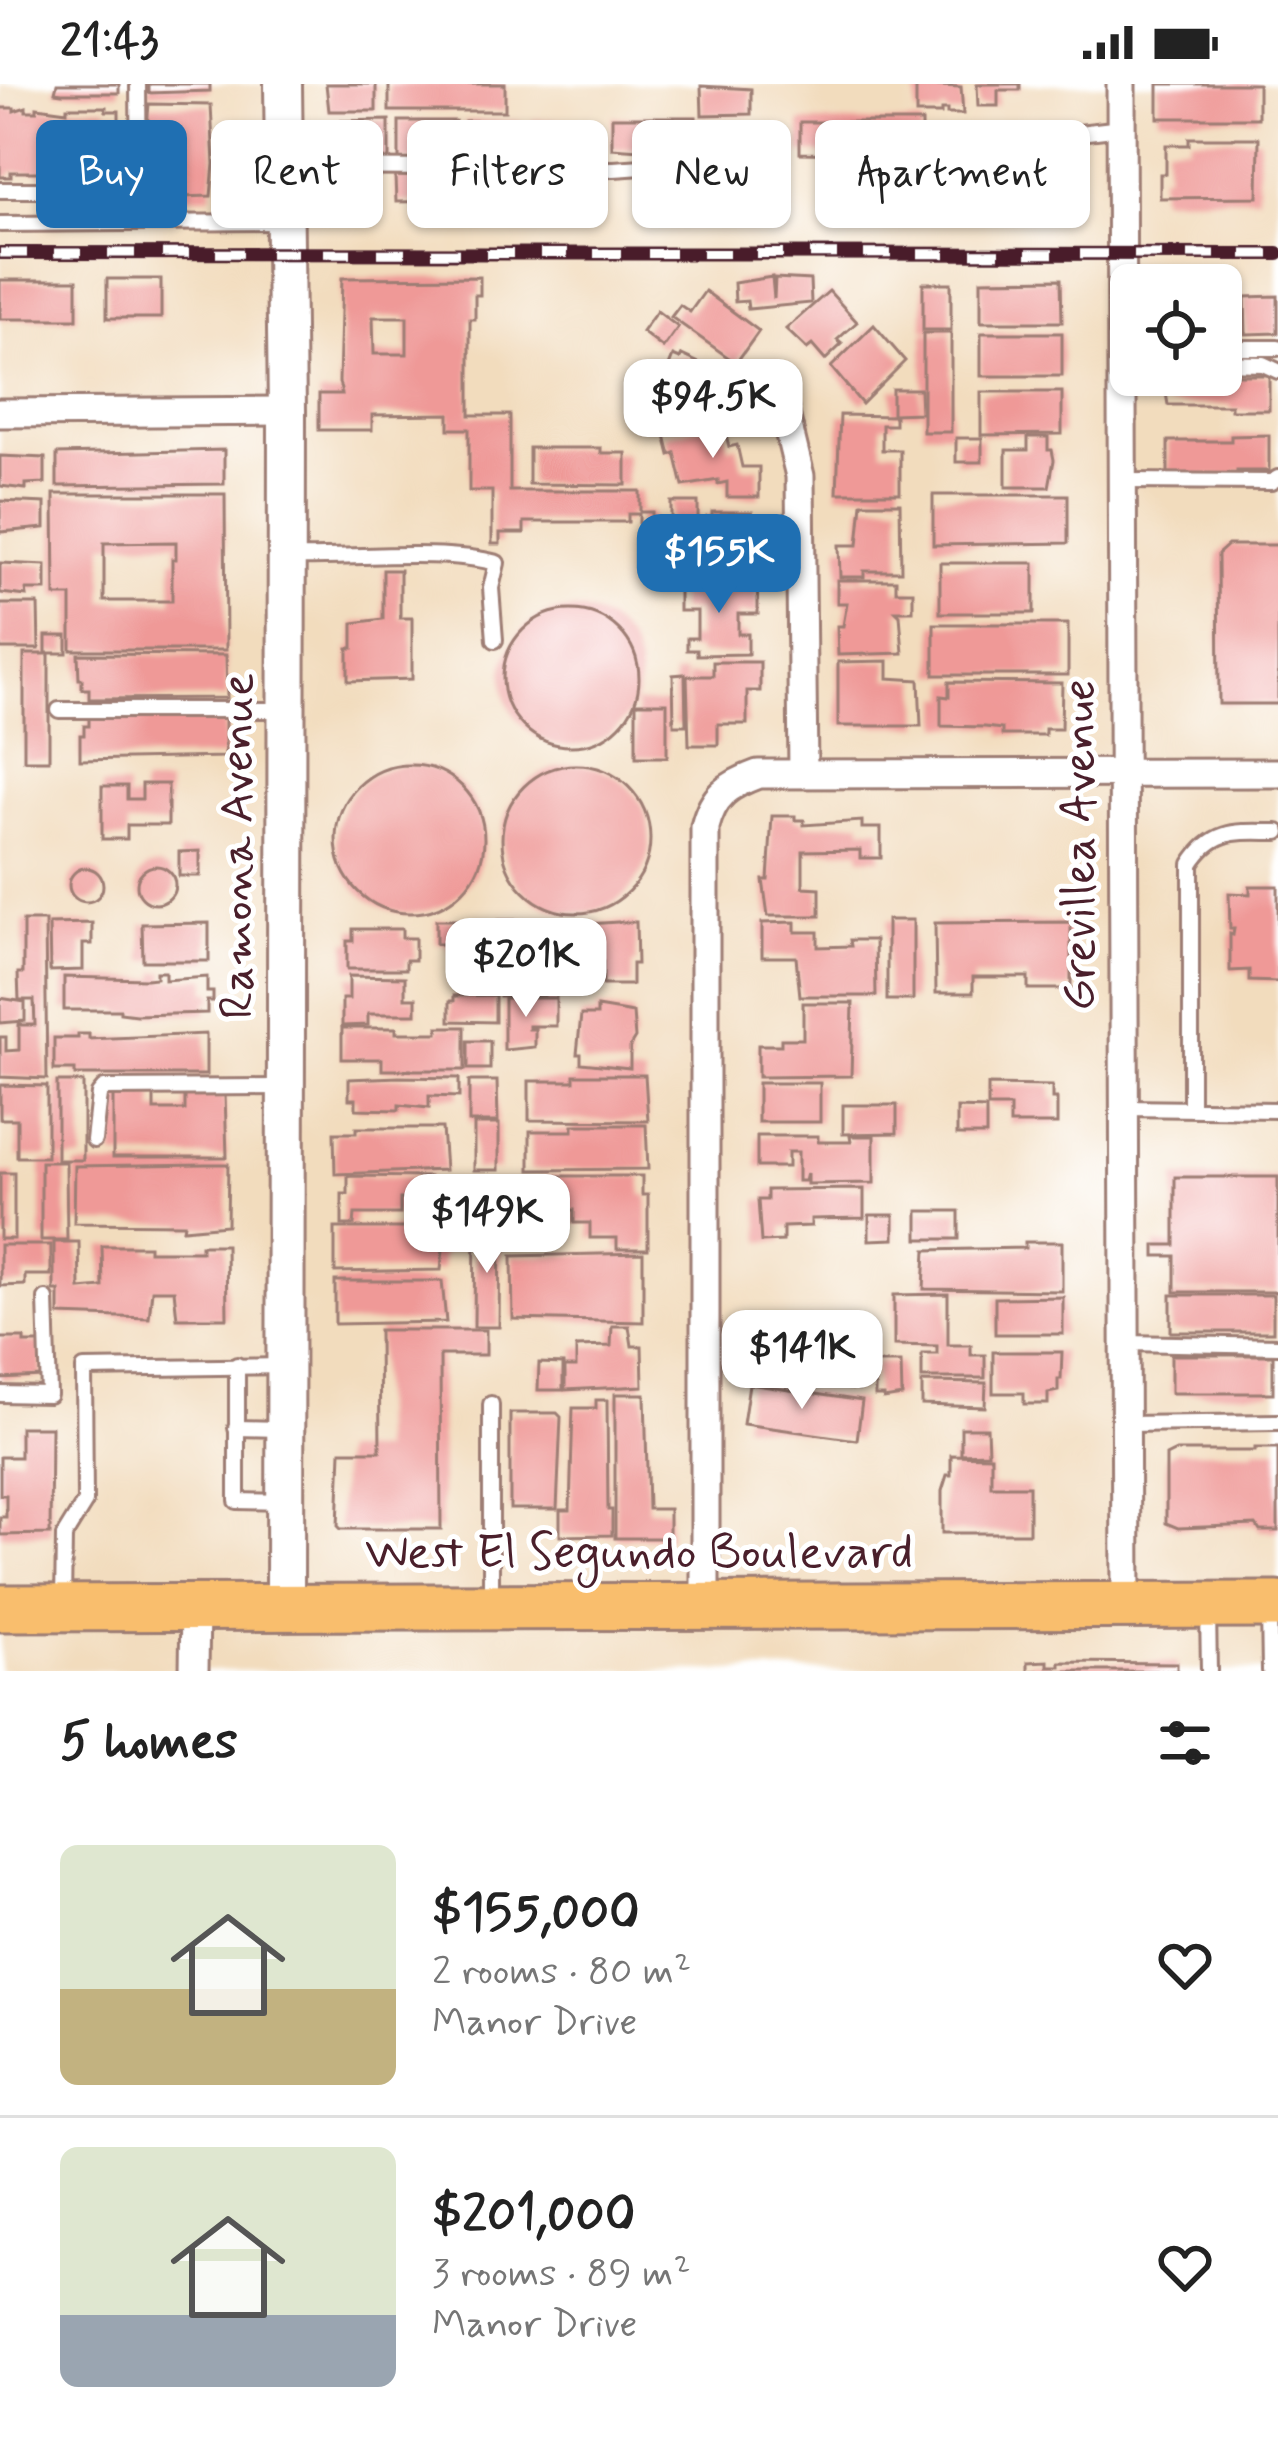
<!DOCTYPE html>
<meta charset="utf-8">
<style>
body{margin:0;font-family:Mynerve,sans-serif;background:#f2f2f2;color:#222;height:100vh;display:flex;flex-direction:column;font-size:45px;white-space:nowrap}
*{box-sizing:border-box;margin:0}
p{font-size:39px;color:#767676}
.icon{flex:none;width:66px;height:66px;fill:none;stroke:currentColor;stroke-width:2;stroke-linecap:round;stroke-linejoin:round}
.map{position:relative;height:1587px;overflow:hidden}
.side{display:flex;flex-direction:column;background:#fff;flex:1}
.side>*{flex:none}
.hud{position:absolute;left:36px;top:36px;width:1206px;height:108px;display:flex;gap:24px}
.fabs{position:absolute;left:1110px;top:180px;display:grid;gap:24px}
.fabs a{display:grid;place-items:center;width:132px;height:132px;border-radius:18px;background:#fff;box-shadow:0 3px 9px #0004;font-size:60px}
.price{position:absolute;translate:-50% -102px;padding:0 27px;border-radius:24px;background:#fff;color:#222;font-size:39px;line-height:78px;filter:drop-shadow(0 3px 6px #0008)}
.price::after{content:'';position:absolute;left:50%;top:72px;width:36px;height:27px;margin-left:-18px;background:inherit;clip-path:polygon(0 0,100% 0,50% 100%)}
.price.selected{background:#1f6fb2;color:#fff}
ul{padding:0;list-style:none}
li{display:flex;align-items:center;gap:36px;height:300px;padding:0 60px}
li+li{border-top:3px solid #e0e0e0}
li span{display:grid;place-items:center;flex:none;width:336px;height:240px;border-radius:18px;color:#555}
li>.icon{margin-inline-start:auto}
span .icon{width:144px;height:144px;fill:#fffc;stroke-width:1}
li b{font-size:51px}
h2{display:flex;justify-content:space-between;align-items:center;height:144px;padding:0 60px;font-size:51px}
.pill{padding:0 42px;border-radius:18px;background:#fff;box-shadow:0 3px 9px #0004;font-size:42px;line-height:108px}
.pill.selected{background:#1f6fb2;color:#fff}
.status{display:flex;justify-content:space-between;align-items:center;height:84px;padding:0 60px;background:#fff;direction:ltr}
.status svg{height:33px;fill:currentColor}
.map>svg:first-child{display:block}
.building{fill:#ef9997;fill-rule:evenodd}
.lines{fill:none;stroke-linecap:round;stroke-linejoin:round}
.service-casing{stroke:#9e7e74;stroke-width:20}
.minor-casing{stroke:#9e7e74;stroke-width:33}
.tertiary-casing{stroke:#9e7e74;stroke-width:42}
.primary-casing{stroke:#9e7e74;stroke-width:51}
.service{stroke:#fff;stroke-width:14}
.minor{stroke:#fff;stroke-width:27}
.tertiary{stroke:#fff;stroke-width:36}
.primary{stroke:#f9be6d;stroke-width:45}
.rail-casing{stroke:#4a1f2b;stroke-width:14}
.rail{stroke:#fff;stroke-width:9;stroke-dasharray:27;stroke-linecap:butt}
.labels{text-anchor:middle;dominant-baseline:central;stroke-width:10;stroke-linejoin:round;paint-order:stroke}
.street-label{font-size:48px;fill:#4a1f2b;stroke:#fff}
</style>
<div class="status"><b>21:43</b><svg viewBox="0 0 49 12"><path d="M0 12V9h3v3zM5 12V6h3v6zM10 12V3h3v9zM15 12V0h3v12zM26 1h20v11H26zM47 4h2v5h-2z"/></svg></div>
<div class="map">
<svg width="1278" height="1587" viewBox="0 0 1278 1587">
<rect width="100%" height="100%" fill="#fff"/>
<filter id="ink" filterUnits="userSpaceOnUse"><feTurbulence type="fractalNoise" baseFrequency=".00833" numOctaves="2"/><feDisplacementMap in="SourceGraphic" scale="24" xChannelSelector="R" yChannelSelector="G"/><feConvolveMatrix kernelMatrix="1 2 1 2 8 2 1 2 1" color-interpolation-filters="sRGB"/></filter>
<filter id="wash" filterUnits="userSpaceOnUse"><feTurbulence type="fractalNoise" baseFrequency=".004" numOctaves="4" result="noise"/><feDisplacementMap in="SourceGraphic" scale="48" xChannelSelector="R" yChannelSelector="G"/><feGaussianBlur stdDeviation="2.7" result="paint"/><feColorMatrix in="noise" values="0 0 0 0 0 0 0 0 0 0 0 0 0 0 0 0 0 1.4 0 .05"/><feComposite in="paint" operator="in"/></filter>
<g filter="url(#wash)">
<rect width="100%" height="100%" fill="#f2dcbd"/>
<g id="blocks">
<g class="building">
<polygon points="57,0 119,0 119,9 62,9 55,8"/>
<polygon points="149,0 210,0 210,7 149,9"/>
<polygon points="326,0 376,0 376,27 329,27"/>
<rect x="389" y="0" width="116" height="27"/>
<polygon points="977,0 1020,0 1020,6 998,6 998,22 978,22"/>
<rect x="1158" y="0" width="100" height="34"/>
<polygon points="916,1 961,3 963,30 947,30 947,26 941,26 941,30 916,30"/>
<polygon points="701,2 751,5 751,30 702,31"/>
<polygon points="149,20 211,21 214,80 211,112 150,114 150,98 145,98 145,82 149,82 149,67 145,67"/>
<polygon points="26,23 26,27 37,27 37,23 67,27 67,23 106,23 106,27 119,27 119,88 102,88 102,92 72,92 72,88 56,88 56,92 41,92 41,88 11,88 11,93 0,93 0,24 14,24 14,27"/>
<polygon points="612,33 696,33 696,68 676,68 676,63 654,63 654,67 612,64"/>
<polygon points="389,36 389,77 334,78 334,37"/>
<polygon points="532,36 588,36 589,79 533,79"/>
<rect x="399" y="37" width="56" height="40"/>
<rect x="465" y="37" width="57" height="40"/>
<polygon points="800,38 922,38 922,51 910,51 910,71 800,69"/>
<polygon points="1189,54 1259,54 1258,113 1160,114 1160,90 1166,90 1166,61 1189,61"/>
<polygon points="1065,86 1065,110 1040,110 1037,104 1037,113 1025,113 1025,122 1005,122 1005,116 997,112 950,112 941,116 941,113 926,113 926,87"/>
<polygon points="673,88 700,88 701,117 673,117"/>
<rect x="336" y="92" width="30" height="25"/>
<polygon points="395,92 452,92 452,117 396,118"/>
<polygon points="481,92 515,92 517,105 525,105 525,117 481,117"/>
<polygon points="555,92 592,92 592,117 556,117"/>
<path d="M480,193v18h-5v24h-5v96h40v76h130v21h12v26h-13v-24h-11v8h-104v11h-24v11h-8v-53h-23v-62h-20v-15l-77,1v15h-53v-36h23l-3,-12 3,-104zM373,233h34v37h-33z"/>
<polygon points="772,193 774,215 775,194 810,196 811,219 748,225 747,217 735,218 734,199"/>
<rect x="107" y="195" width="54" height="39"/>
<polygon points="1061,195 1062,238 981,238 981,196"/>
<rect x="0" y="196" width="77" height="39"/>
<rect x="923" y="199" width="28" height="47"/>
<rect x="1221" y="199" width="15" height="60"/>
<polygon points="705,207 759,247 736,279 671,233 680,221 690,228"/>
<polygon points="829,207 857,238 837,256 842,260 825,276 812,261 807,265 786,245"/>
<polygon points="1278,212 1278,249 1246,250 1245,213"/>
<polygon points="657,227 678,243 663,264 642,248"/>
<polygon points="874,241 905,277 862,320 831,283"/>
<rect x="923" y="249" width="28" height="99"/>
<rect x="981" y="249" width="81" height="43"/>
<polygon points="682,271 727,292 710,333 694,328 690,339 662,328 658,339 641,332 647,318 659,323 670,299 663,297 673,272 680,275"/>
<polygon points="1221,286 1237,286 1237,291 1269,291 1269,326 1231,326 1231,321 1168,321 1165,303 1168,303 1168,291 1221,291"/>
<polygon points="892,305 920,305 921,329 892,330"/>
<polygon points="981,308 1062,308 1062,350 981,351"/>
<polygon points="840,331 895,332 895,341 882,341 882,366 900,366 900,409 837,409"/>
<polygon points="723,338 729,363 737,361 742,383 759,383 759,413 727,413 727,398 718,400 718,396 683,402 675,369 670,371 665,351"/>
<polygon points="1269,351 1269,387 1237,387 1237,392 1168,393 1168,357 1231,357 1231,352"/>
<polygon points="1028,353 1048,353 1048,366 1052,366 1054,376 1049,403 1006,403 1006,366 1028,366"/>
<rect x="956" y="354" width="26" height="24"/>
<polygon points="529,364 601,364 601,369 626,369 626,401 529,400"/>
<polygon points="224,366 224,400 57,402 57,370"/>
<polygon points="0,372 45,374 45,399 26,400 26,405 0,402"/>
<path d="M54,410h171l1,156h-155v-54h-16zM176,458v17h-4v42h-68v-58z"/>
<polygon points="933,411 1068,411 1068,459 933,461"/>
<polygon points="0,417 45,419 45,444 0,448"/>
<polygon points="671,418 698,418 698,440 707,440 707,433 712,433 712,428 752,428 752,448 757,448 757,468 761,468 761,491 696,492 696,465 676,465 676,450 671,450"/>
<polygon points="862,419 900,419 901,487 864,487 864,493 840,493 839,461 858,461"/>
<polygon points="1228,461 1278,461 1278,620 1219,620 1218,470"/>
<polygon points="0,479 46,481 46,506 26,506 27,512 0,509"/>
<rect x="940" y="479" width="94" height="50"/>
<polygon points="383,486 400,486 400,534 412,534 412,595 348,597 348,564 353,564 353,539 383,535"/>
<polygon points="837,496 896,496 896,507 913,507 913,527 896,527 900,531 903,569 838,571 837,542 843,542 847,519 837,519"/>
<polygon points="758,499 758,530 738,530 738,550 748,550 748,570 697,571 697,566 687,566 687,554 697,554 697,527 679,527 679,501"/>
<polygon points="0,520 38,520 39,565 0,565"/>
<circle cx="571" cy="594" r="68"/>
<rect x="934" y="540" width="134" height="51"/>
<rect x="46" y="552" width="21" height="17"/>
<rect x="24" y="570" width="25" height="106"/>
<polygon points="78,570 226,571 227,614 89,615 89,605 82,605 82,595 79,595"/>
<polygon points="888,577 888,594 919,596 921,642 838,642 838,578"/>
<polygon points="713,578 760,578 760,607 747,607 747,640 718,640 718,661 689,661 687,592 713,592"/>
<polygon points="685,590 686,641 674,641 673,591"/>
<polygon points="949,598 1062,599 1061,645 1045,645 1045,651 1002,651 1002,645 985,643 941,642 941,612 949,613"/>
<rect x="636" y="619" width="31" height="54"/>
<polygon points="89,631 225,631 225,673 80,676 80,651 84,651 84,642 89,642"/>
<circle cx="410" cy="755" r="74"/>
<circle cx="576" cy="755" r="74"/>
<polygon points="142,700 168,700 168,741 127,741 127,755 102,755 102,702 127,702 127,715 142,715"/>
<polygon points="772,732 795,732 795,736 804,736 804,741 862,737 862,744 881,744 881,774 860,774 860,766 803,767 803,803 820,804 820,832 768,832 763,796 768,796"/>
<polygon points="200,767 200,792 179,792 179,768"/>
<circle cx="156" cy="801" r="19"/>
<circle cx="86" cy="801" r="17"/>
<polygon points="1250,802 1278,802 1278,898 1249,897 1249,886 1230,887 1230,850 1233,851 1234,845 1230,845 1229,809 1250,810"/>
<polygon points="436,836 463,836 463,841 478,841 478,861 463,861 463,868 449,868 449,860 436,860"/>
<polygon points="499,836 523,836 523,861 550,861 550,883 544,883 544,912 500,912"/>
<rect x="887" y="836" width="26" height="80"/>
<polygon points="23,837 45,837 47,995 0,993 0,953 6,953 6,967 19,966 19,941 35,941 34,916 19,916 18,889 23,889"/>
<polygon points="618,838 636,838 637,880 632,880 632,901 603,901 603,878 573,878 573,841"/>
<polygon points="795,838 795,848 818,848 818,863 851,862 850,856 875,856 876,912 800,912 796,873 762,873 762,839"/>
<polygon points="1071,838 1071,905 1028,905 1028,893 973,893 973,909 936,909 935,839"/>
<polygon points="92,839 92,860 83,860 83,886 50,887 49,840"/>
<polygon points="209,839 209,877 143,877 142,840"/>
<polygon points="353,845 402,845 402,854 415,854 415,876 406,876 406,885 347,885 347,857 353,857"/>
<polygon points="156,888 165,888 165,896 207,893 207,908 213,908 213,917 207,917 207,929 136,931 120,929 120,926 64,926 64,893 146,895 156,894"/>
<polygon points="349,892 405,893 405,914 416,914 416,930 368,930 368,941 342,942 342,915 349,915"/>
<polygon points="495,911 495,938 450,937 450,917 454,917 454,912"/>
<polygon points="0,914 25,918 25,937 0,939"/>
<polygon points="504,914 556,914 556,942 529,942 529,945 535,945 535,963 504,966"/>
<polygon points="803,919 853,919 851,992 758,993 758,961 781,961 781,955 803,955"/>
<polygon points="597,923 633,929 635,954 630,962 630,984 581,979 581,970 577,970 581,931 597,931"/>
<polygon points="438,943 465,943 465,986 382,986 382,975 342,975 342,944 396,944 396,949 438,949"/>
<polygon points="78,950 89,950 89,955 206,950 206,991 75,991 75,986 54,986 54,954 78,954"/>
<rect x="468" y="957" width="22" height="28"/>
<polygon points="574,991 645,991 648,1037 529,1036 529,997 574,997"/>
<polygon points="399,993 459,994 459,1013 429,1012 429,1024 399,1021 399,1026 356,1025 356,1015 349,1015 349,995"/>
<polygon points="469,997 497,997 498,1038 469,1038"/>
<rect x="57" y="998" width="26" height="78"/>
<rect x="758" y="999" width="62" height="39"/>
<polygon points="0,1001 47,1002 47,1073 17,1073 17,1035 0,1035"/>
<polygon points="988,1001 1052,1002 1052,1015 1057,1015 1057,1040 1010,1040 1010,1023 988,1023"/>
<polygon points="113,1009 154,1009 154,1026 185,1026 185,1009 225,1011 227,1073 113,1073"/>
<polygon points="843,1021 897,1021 897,1049 843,1050"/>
<polygon points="957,1024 986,1025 986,1051 957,1051"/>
<rect x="474" y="1040" width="25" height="46"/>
<polygon points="573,1041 646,1041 648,1085 530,1086 530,1047 573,1047"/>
<polygon points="356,1044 442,1044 445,1086 335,1090 334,1049 356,1049"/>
<polygon points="757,1052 818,1052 818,1058 851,1058 850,1052 874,1052 874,1099 807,1100 807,1089 805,1097 798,1097 798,1068 788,1068 788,1083 757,1083"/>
<polygon points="41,1078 66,1078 67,1156 41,1156"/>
<polygon points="205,1080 228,1080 227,1141 183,1145 184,1140 74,1139 75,1082"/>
<rect x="0" y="1089" width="14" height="66"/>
<polygon points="348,1092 429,1093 429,1115 400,1115 400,1130 355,1130 354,1141 342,1141 342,1110 348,1110"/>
<polygon points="541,1092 642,1092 642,1111 648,1111 648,1165 617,1165 617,1154 590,1154 590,1139 574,1139 574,1126 541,1126"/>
<polygon points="1175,1093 1278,1093 1278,1208 1175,1208 1175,1172 1155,1172 1155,1161 1175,1161"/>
<polygon points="447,1103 476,1104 476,1138 446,1138"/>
<polygon points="864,1105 864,1134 811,1135 811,1142 783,1143 783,1157 761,1158 758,1116 767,1116 767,1106"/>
<rect x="918" y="1127" width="41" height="28"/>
<polygon points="869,1131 894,1131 894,1155 869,1156"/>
<polygon points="475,1141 500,1141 499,1243 474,1243"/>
<polygon points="335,1144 445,1144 441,1186 335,1188"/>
<polygon points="54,1158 79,1158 80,1205 103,1203 102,1162 149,1162 149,1167 201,1167 201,1161 226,1161 227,1234 177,1234 174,1206 152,1206 149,1234 59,1231 59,1207 54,1207"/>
<polygon points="1025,1158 1062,1158 1062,1207 924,1205 926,1166 1025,1164"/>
<polygon points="0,1161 51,1161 51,1191 25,1191 25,1201 0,1202"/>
<polygon points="643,1169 643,1238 513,1235 512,1172"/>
<polygon points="335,1197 442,1197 446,1238 335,1240"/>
<polygon points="948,1210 948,1261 971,1261 971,1271 985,1271 985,1294 922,1294 922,1270 937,1270 937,1262 894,1261 894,1211"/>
<rect x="1171" y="1211" width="102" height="37"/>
<polygon points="1063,1213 1063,1250 995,1250 995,1214"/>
<polygon points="612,1242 629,1242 632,1262 642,1262 643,1302 565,1306 565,1283 576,1283 576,1263 611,1262"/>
<polygon points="379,1246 486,1246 486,1271 440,1271 441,1445 341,1445 338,1442 341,1367 380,1367"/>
<polygon points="814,1250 865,1253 864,1271 813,1269"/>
<polygon points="0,1254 24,1254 24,1259 42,1259 42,1293 0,1295"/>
<polygon points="742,1268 798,1275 798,1268 863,1277 859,1306 739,1291"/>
<polygon points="993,1268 1062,1268 1061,1295 1058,1295 1058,1307 1048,1309 1048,1320 1024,1320 1024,1309 993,1309"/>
<rect x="1171" y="1271" width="102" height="38"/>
<polygon points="539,1279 563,1280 563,1306 538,1306"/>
<polygon points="875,1279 901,1279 902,1312 884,1315 884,1312 875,1312"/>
<polygon points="922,1298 986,1299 985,1323 922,1321"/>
<polygon points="749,1300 862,1317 857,1356 743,1340"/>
<polygon points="615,1310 645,1310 648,1425 669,1425 669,1454 615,1454"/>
<polygon points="596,1316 607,1316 608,1426 612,1426 612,1451 560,1452 560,1426 570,1426 573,1324 596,1324"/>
<polygon points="510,1329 557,1329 561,1333 557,1425 510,1425"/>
<polygon points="20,1343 51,1343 50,1450 0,1451 0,1433 6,1433 6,1411 0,1411 0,1373 20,1373"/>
<polygon points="961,1344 987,1344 988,1369 961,1370"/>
<polygon points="1255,1364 1278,1364 1278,1447 1260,1447 1256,1441 1178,1444 1166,1439 1166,1372 1176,1367 1255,1367"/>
<polygon points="951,1371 991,1372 991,1402 1029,1402 1029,1449 942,1449 942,1407 947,1391 951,1391"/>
<polygon points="1048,1577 1048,1582 1060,1582 1060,1578 1177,1579 1177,1587 1028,1587 1028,1578"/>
</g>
</g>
</g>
<g filter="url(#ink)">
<use href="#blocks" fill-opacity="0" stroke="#9e7e74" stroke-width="3"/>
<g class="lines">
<defs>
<g id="service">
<polyline points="929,67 1121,44"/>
<polyline points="289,83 614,85 685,80"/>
<polyline points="0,106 139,106 138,0"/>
<polyline points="0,140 283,138"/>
<polyline points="1221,264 1278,264"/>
<polyline points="1221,279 1263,280 1278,287"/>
<polyline points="1124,397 1271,398 1278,394"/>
<path d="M287,473c60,2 156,-9 210,6l-6,25 4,52"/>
<polyline points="59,626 282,626"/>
<polyline points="1123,1024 1278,1026"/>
<path d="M1191,1024v-244c23,-37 48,-32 87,-32"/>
<polyline points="94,1056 99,1010 104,1004 285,1003"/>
<polyline points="1126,1259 1278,1262"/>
<polyline points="237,1281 237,1417 285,1418"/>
<polyline points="0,1310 49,1311 46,1215"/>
<polyline points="1126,1340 1278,1338"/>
<polyline points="236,1344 280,1345"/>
<polyline points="63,1519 64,1452 85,1418 84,1285 284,1282"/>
<polyline points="491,1519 491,1320"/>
<polyline points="1269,1526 1270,1587"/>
<polyline points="1208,1527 1209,1587"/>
</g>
<g id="minor">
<polyline points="1121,0 1126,1521"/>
<polyline points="778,301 800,392 803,689"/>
<polyline points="0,329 287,327"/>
<path d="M705,1522v-779c8,-32 23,-42 53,-53l520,-1"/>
<polyline points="194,1587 195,1523"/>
</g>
<polyline id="tertiary" points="283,0 287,327 285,1523"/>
<polyline id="primary" points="0,1524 1278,1521"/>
</defs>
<use href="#service" class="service-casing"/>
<use href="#minor" class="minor-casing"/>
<use href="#tertiary" class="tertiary-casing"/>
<use href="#primary" class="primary-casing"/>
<use href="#service" class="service"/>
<use href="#minor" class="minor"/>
<use href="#tertiary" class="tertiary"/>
<use href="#primary" class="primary"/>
<defs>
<polyline id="rail" points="0,169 1278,170"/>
</defs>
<use href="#rail" class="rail-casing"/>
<use href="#rail" class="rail"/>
</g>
</g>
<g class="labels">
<g class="street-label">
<text transform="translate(1080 761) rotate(-90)">Grevillea Avenue</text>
<text transform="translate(238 762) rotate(-90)">Ramona Avenue</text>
<text x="639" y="1469">West El Segundo Boulevard</text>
</g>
</g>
</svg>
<div class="fabs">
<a><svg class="icon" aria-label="locate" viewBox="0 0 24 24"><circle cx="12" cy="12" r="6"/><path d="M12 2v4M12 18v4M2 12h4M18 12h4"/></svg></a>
</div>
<b class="price" style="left:713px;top:377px">$94.5K</b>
<b class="price selected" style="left:719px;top:532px">$155K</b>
<b class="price" style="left:526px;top:936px">$201K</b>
<b class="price" style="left:487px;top:1192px">$149K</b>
<b class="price" style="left:802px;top:1328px">$141K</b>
<div class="hud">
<a class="pill selected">Buy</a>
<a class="pill">Rent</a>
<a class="pill">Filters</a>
<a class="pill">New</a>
<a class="pill">Apartment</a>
</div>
</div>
<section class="side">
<h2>5 homes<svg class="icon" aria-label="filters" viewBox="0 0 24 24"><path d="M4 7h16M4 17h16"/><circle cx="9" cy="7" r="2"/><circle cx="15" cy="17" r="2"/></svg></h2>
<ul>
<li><span style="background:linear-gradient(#dfe7d0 60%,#c2b280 0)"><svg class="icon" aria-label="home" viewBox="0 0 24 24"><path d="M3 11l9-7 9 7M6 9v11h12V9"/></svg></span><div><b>$155,000</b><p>2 rooms · 80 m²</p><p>Manor Drive</p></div><svg class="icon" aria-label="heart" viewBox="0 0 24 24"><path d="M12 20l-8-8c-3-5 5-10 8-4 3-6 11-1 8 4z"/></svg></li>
<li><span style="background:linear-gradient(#dfe7d0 70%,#9aa5b1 0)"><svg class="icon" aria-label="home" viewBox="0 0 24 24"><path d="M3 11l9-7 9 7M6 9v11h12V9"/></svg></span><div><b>$201,000</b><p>3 rooms · 89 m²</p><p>Manor Drive</p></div><svg class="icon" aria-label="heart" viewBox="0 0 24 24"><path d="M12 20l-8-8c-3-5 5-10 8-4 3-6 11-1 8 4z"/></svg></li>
</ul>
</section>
